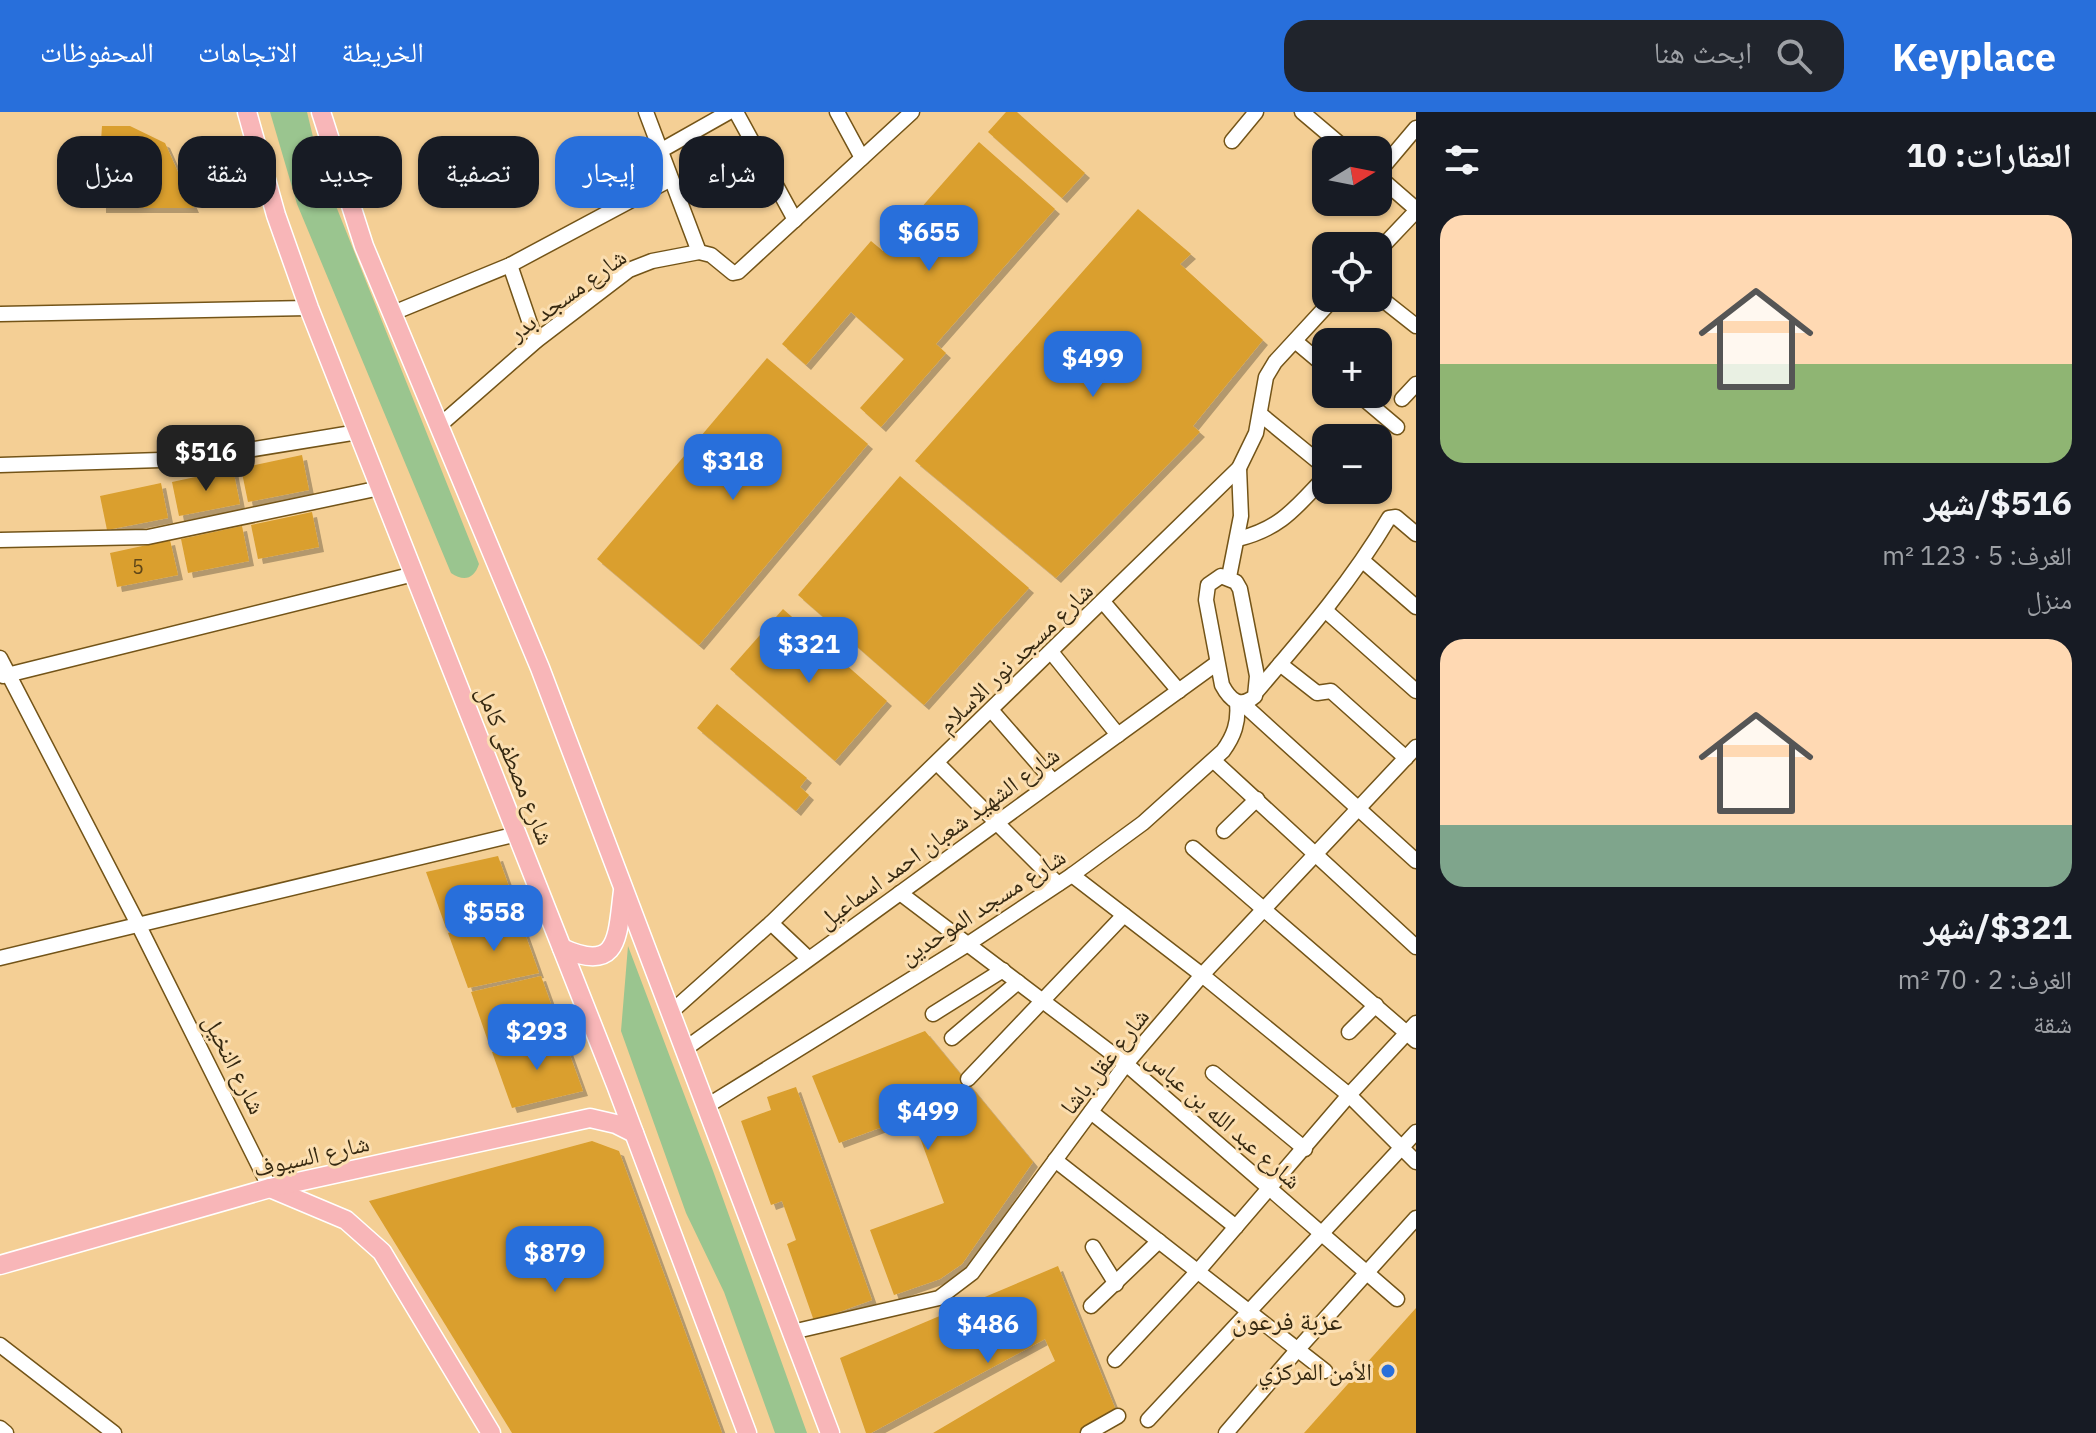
<!DOCTYPE html>
<html lang="ar">
<meta charset="utf-8">
<style>
body{margin:0;font-family:"IBM Plex Sans","Noto Naskh Arabic",sans-serif;background:#20242c;color:#f1f3f6;direction:rtl;height:100vh;display:flex;flex-direction:column;font-size:30px;white-space:nowrap}
*{box-sizing:border-box;margin:0}
p{font-size:26px;color:#9ea1a6}
.icon{flex:none;width:44px;height:44px;fill:none;stroke:currentColor;stroke-width:2;stroke-linecap:round;stroke-linejoin:round}
.map{position:relative;flex:1;overflow:hidden;direction:ltr}
.drawer{display:flex;flex-direction:column;background:#171b24;width:680px}
.drawer>*{flex:none}
.guide{position:absolute;left:24px;top:24px;width:760px;height:72px;direction:rtl;display:flex;gap:16px}
.needle{width:52px;rotate:80deg}
.buttons{position:absolute;left:1312px;top:24px;display:grid;gap:16px}
.buttons a{display:grid;place-items:center;width:80px;height:80px;border-radius:16px;background:#171b24;box-shadow:0 2px 6px #0004;font-size:40px}
.price{position:absolute;translate:-50% -68px;padding:0 18px;border-radius:16px;background:#286fdb;color:#fff;font-size:26px;line-height:52px;filter:drop-shadow(0 2px 4px #0008)}
.price::after{content:'';position:absolute;left:50%;top:48px;width:24px;height:18px;margin-left:-12px;background:inherit;clip-path:polygon(0 0,100% 0,50% 100%)}
.price.current{background:#222;color:#fff}
ul{padding:0;list-style:none}
li{display:grid;align-content:center;gap:16px;height:424px;padding:0 24px}
li span{display:grid;place-items:center;height:248px;border-radius:24px;color:#555}
li>.icon{margin-inline-start:auto}
span .icon{width:144px;height:144px;fill:#fffc;stroke-width:1}
li b{font-size:34px}
h2{display:flex;justify-content:space-between;align-items:center;height:96px;padding:0 24px;font-size:34px}
.chip{padding:0 28px;border-radius:24px;background:#171b24;box-shadow:0 2px 6px #0004;font-size:28px;line-height:72px}
.chip.current{background:#286fdb;color:#fff}
header{display:flex;align-items:center;gap:48px;box-sizing:border-box;height:112px;padding:0 40px;background:#286fdb;color:#fff}
header strong{font-size:38px}
nav{display:flex;gap:44px;margin-inline-start:auto;font-size:28px}
.search{width:560px;height:72px;background:#20242c;display:flex;align-items:center;gap:20px;box-sizing:border-box;padding:0 28px;border-radius:24px;color:#9ea1a6;font-size:30px}
main{display:flex;flex:1;min-height:0}
.map>svg:first-child{display:block}
.green{fill:#9ac58f}
.building{fill:#da9f2d;filter:url(#shadow)}
.lines{fill:none;stroke-linecap:round;stroke-linejoin:round}
.minor-casing{stroke:#735418;stroke-width:17}
.major-casing{stroke:#fff;stroke-width:21}
.minor{stroke:#fff;stroke-width:14}
.major{stroke:#f8b6b8;stroke-width:18}
.poi-dot{fill:#286fdb;stroke:#fbdeb0;stroke-width:3}
.labels{text-anchor:middle;dominant-baseline:central;stroke-width:6;stroke-linejoin:round;paint-order:stroke}
.number-label{font-size:20px;fill:#5f4618}
.street-label{font-size:24px;fill:#362911;stroke:#fbdeb0}
.poi-label{font-size:24px;fill:#362911;stroke:#fbdeb0;text-anchor:end}
.neighbourhood-label{font-size:26px;fill:#362911;stroke:#fbdeb0}
</style>
<header>
<strong>Keyplace</strong>
<div class="search"><svg class="icon" aria-label="search" viewBox="0 0 24 24"><circle cx="10" cy="10" r="6"/><path d="M15 15l6 6"/></svg>ابحث هنا</div>
<nav><a>الخريطة</a><a>الاتجاهات</a><a>المحفوظات</a></nav>
</header>
<main>
<section class="drawer">
<h2>العقارات: 10<svg class="icon" aria-label="filters" viewBox="0 0 24 24"><path d="M4 7h16M4 17h16"/><circle cx="9" cy="7" r="2"/><circle cx="15" cy="17" r="2"/></svg></h2>
<ul>
<li><span style="background:linear-gradient(#ffd9b3 60%,#8fb573 0)"><svg class="icon" aria-label="home" viewBox="0 0 24 24"><path d="M3 11l9-7 9 7M6 9v11h12V9"/></svg></span><div><b>$516/شهر</b><p>الغرف: 5 · 123 m²</p><p>منزل</p></div></li>
<li><span style="background:linear-gradient(#ffd9b3 75%,#7fa58c 0)"><svg class="icon" aria-label="home" viewBox="0 0 24 24"><path d="M3 11l9-7 9 7M6 9v11h12V9"/></svg></span><div><b>$321/شهر</b><p>الغرف: 2 · 70 m²</p><p>شقة</p></div></li>
</ul>
</section>
<div class="map">
<svg width="1416" height="1321" viewBox="0 0 1416 1321">
<defs>
<filter id="shadow"><feDropShadow dx="5" dy="5" stdDeviation="0" flood-color="#0004"/></filter>
</defs>
<rect width="100%" height="100%" fill="#f4cf95"/>
<g class="green">
<path d="M270,0h37l13,54 159,398c-5,15 -15,18 -28,9l-154,-369z"/>
<polygon points="628,834 712,1056 807,1321 775,1321 724,1180 686,1101 621,919"/>
</g>
<g class="building">
<polygon points="1006,0 1017,0 1085,61 1062,86 988,20"/>
<polygon points="102,14 130,14 165,31 194,96 101,96 101,78 148,74 141,47 100,44"/>
<polygon points="979,30 1055,97 936,232 946,241 881,315 860,296 904,247 851,200 806,253 782,232 871,129 883,139"/>
<polygon points="1138,97 1191,142 1180,152 1263,228 1193,314 1200,320 1056,466 915,349"/>
<polygon points="767,246 868,332 699,533 597,447"/>
<polygon points="302,343 309,378 248,390 241,356"/>
<polygon points="233,357 240,392 179,404 172,370"/>
<polygon points="900,364 1029,476 924,593 798,483"/>
<polygon points="161,371 168,406 107,418 100,384"/>
<polygon points="312,400 319,435 258,447 251,413"/>
<polygon points="242,414 249,449 188,461 181,427"/>
<polygon points="170,428 178,463 117,475 110,441"/>
<polygon points="783,497 887,589 835,649 730,557"/>
<polygon points="717,592 807,666 800,675 809,683 796,699 697,616"/>
<polygon points="498,744 518,800 446,816 426,760"/>
<polygon points="519,805 539,861 468,876 448,821"/>
<polygon points="541,864 561,920 490,935 471,880"/>
<polygon points="925,919 1033,1050 962,1152 940,1167 894,1183 870,1118 944,1091 912,1004 839,1031 812,964"/>
<polygon points="563,924 583,979 512,996 492,940"/>
<polygon points="796,975 872,1188 814,1209 787,1132 796,1128 782,1089 771,1093 741,1009 771,998 767,985"/>
<polygon points="592,1029 619,1039 722,1321 512,1321 369,1089"/>
<polygon points="1058,1154 1117,1301 1082,1321 933,1321 1055,1249 1045,1227 871,1321 866,1321 840,1246"/>
<polygon points="1416,1196 1416,1321 1304,1321"/>
</g>
<g class="lines">
<defs>
<g id="minor">
<polyline points="646,0 699,140"/>
<polyline points="736,0 795,108"/>
<polyline points="837,0 862,46"/>
<polyline points="1302,0 1347,38"/>
<polyline points="1232,29 1256,0"/>
<polyline points="660,39 729,0"/>
<polyline points="1378,61 1416,16"/>
<polyline points="1378,64 1416,97"/>
<polyline points="1378,139 1416,99"/>
<polyline points="510,153 536,229"/>
<polyline points="1378,184 1416,214"/>
<polyline points="393,201 510,153 671,67"/>
<polyline points="0,202 309,196"/>
<polyline points="1295,229 1326,255"/>
<polyline points="1358,282 1397,315"/>
<polyline points="1402,287 1416,272"/>
<polyline points="1260,302 1326,356"/>
<polyline points="440,313 536,229 629,158 652,149 699,140 711,143 733,161 738,160 912,0"/>
<polyline points="0,353 193,347 358,320"/>
<path d="M1238,427c44,-11 58,-32 88,-63"/>
<polyline points="0,428 148,425 380,376"/>
<polyline points="1363,449 1416,495"/>
<path d="M1221,464l15,6 4,7 17,87 -2,20c-15,13 -25,4 -33,-11l-16,-85 2,-15z"/>
<polyline points="1229,465 1241,404 1239,356"/>
<polyline points="1104,491 1179,579"/>
<polyline points="1326,499 1416,579"/>
<polyline points="1052,541 1118,623"/>
<polyline points="0,546 139,814 270,1076"/>
<polyline points="1280,552 1317,581 1331,579 1406,646"/>
<polyline points="3,564 414,462"/>
<path d="M1257,579c48,-56 94,-109 132,-173l7,-1 20,17"/>
<polyline points="1242,591 1416,749"/>
<polyline points="992,599 1053,669"/>
<polyline points="1214,649 1416,835"/>
<polyline points="937,651 1058,772"/>
<polyline points="1224,719 1257,687"/>
<polyline points="1193,736 1416,929"/>
<polyline points="1072,763 1202,863 1349,983 1416,1050"/>
<polyline points="900,781 1126,952 1397,1187"/>
<polyline points="771,811 808,846"/>
<polyline points="0,846 517,722"/>
<polyline points="671,900 771,811 1239,356 1256,321 1266,265 1275,250 1334,186"/>
<polyline points="933,902 1003,858"/>
<polyline points="1349,920 1376,893"/>
<polyline points="952,926 1018,870"/>
<polyline points="685,937 1217,551"/>
<polyline points="1213,961 1305,1037"/>
<polyline points="968,967 1124,803"/>
<path d="M707,994l261,-162 104,-69 71,-52 80,-72c11,-15 16,-29 14,-48"/>
<polyline points="1091,1000 1236,1115"/>
<polyline points="1055,1048 1325,1259"/>
<polyline points="1093,1135 1116,1172"/>
<polyline points="1091,1194 1159,1129"/>
<polyline points="792,1220 939,1186 972,1161 1126,952 1202,863 1416,635"/>
<polyline points="0,1233 114,1321"/>
<polyline points="1115,1248 1198,1159 1349,983 1416,911"/>
<polyline points="1148,1308 1416,1020"/>
<polyline points="0,1316 6,1321"/>
<polyline points="1088,1321 1118,1304"/>
<polyline points="1226,1321 1298,1237 1416,1106"/>
</g>
<g id="major">
<polyline points="247,0 276,103 309,196 616,973 747,1321"/>
<polyline points="321,0 364,134 540,556 830,1321"/>
<path d="M562,836c58,26 55,-12 61,-57"/>
<polyline points="270,1076 346,1108 382,1140 491,1321"/>
<polyline points="0,1153 270,1076 590,1006 616,1012 634,1021"/>
</g>
</defs>
<use href="#minor" class="minor-casing"/>
<use href="#major" class="major-casing"/>
<use href="#minor" class="minor"/>
<use href="#major" class="major"/>
</g>
<circle class="poi-dot" cx="1388" cy="1259" r="8"/>
<g class="labels">
<g class="number-label">
<text x="138" y="454">5</text>
</g>
<g class="street-label">
<text transform="translate(567 182) rotate(-36)">شارع مسجد بدر</text>
<text transform="translate(1015 545) rotate(-44)">شارع مسجد نور الاسلام</text>
<text transform="translate(516 653) rotate(68)">شارع مصطفى كامل</text>
<text transform="translate(938 725) rotate(-36)">شارع الشهيد شعبان احمد اسماعيل</text>
<text transform="translate(982 794) rotate(-33)">شارع مسجد الموحدين</text>
<text transform="translate(1104 949) rotate(-52)">شارع عقل باشا</text>
<text transform="translate(235 952) rotate(63)">شارع النخيل</text>
<text transform="translate(1224 1007) rotate(41)">شارع عبد الله بن عباس</text>
<text transform="translate(311 1043) rotate(-13)">شارع السيوف</text>
</g>
<g class="poi-label">
<text x="1372" y="1259">الأمن المركزي</text>
</g>
<g class="neighbourhood-label">
<text x="1287" y="1208">عزبة فرعون</text>
</g>
</g>
</svg>
<div class="buttons">
<a><svg class="needle" viewBox="-14 -14 28 28"><path d="M0-13l5 13h-10z" fill="#e53935"/><path d="M0 13l5-13h-10z" fill="#9ea1a6"/></svg></a>
<a><svg class="icon" aria-label="locate" viewBox="0 0 24 24"><circle cx="12" cy="12" r="6"/><path d="M12 2v4M12 18v4M2 12h4M18 12h4"/></svg></a>
<a>+</a>
<a>−</a>
</div>
<b class="price" style="left:929px;top:161px">$655</b>
<b class="price" style="left:1093px;top:287px">$499</b>
<b class="price current" style="left:206px;top:381px">$516</b>
<b class="price" style="left:733px;top:390px">$318</b>
<b class="price" style="left:809px;top:573px">$321</b>
<b class="price" style="left:494px;top:841px">$558</b>
<b class="price" style="left:537px;top:960px">$293</b>
<b class="price" style="left:928px;top:1040px">$499</b>
<b class="price" style="left:555px;top:1182px">$879</b>
<b class="price" style="left:988px;top:1253px">$486</b>
<div class="guide">
<a class="chip">شراء</a>
<a class="chip current">إيجار</a>
<a class="chip">تصفية</a>
<a class="chip">جديد</a>
<a class="chip">شقة</a>
<a class="chip">منزل</a>
</div>
</div>
</main>
